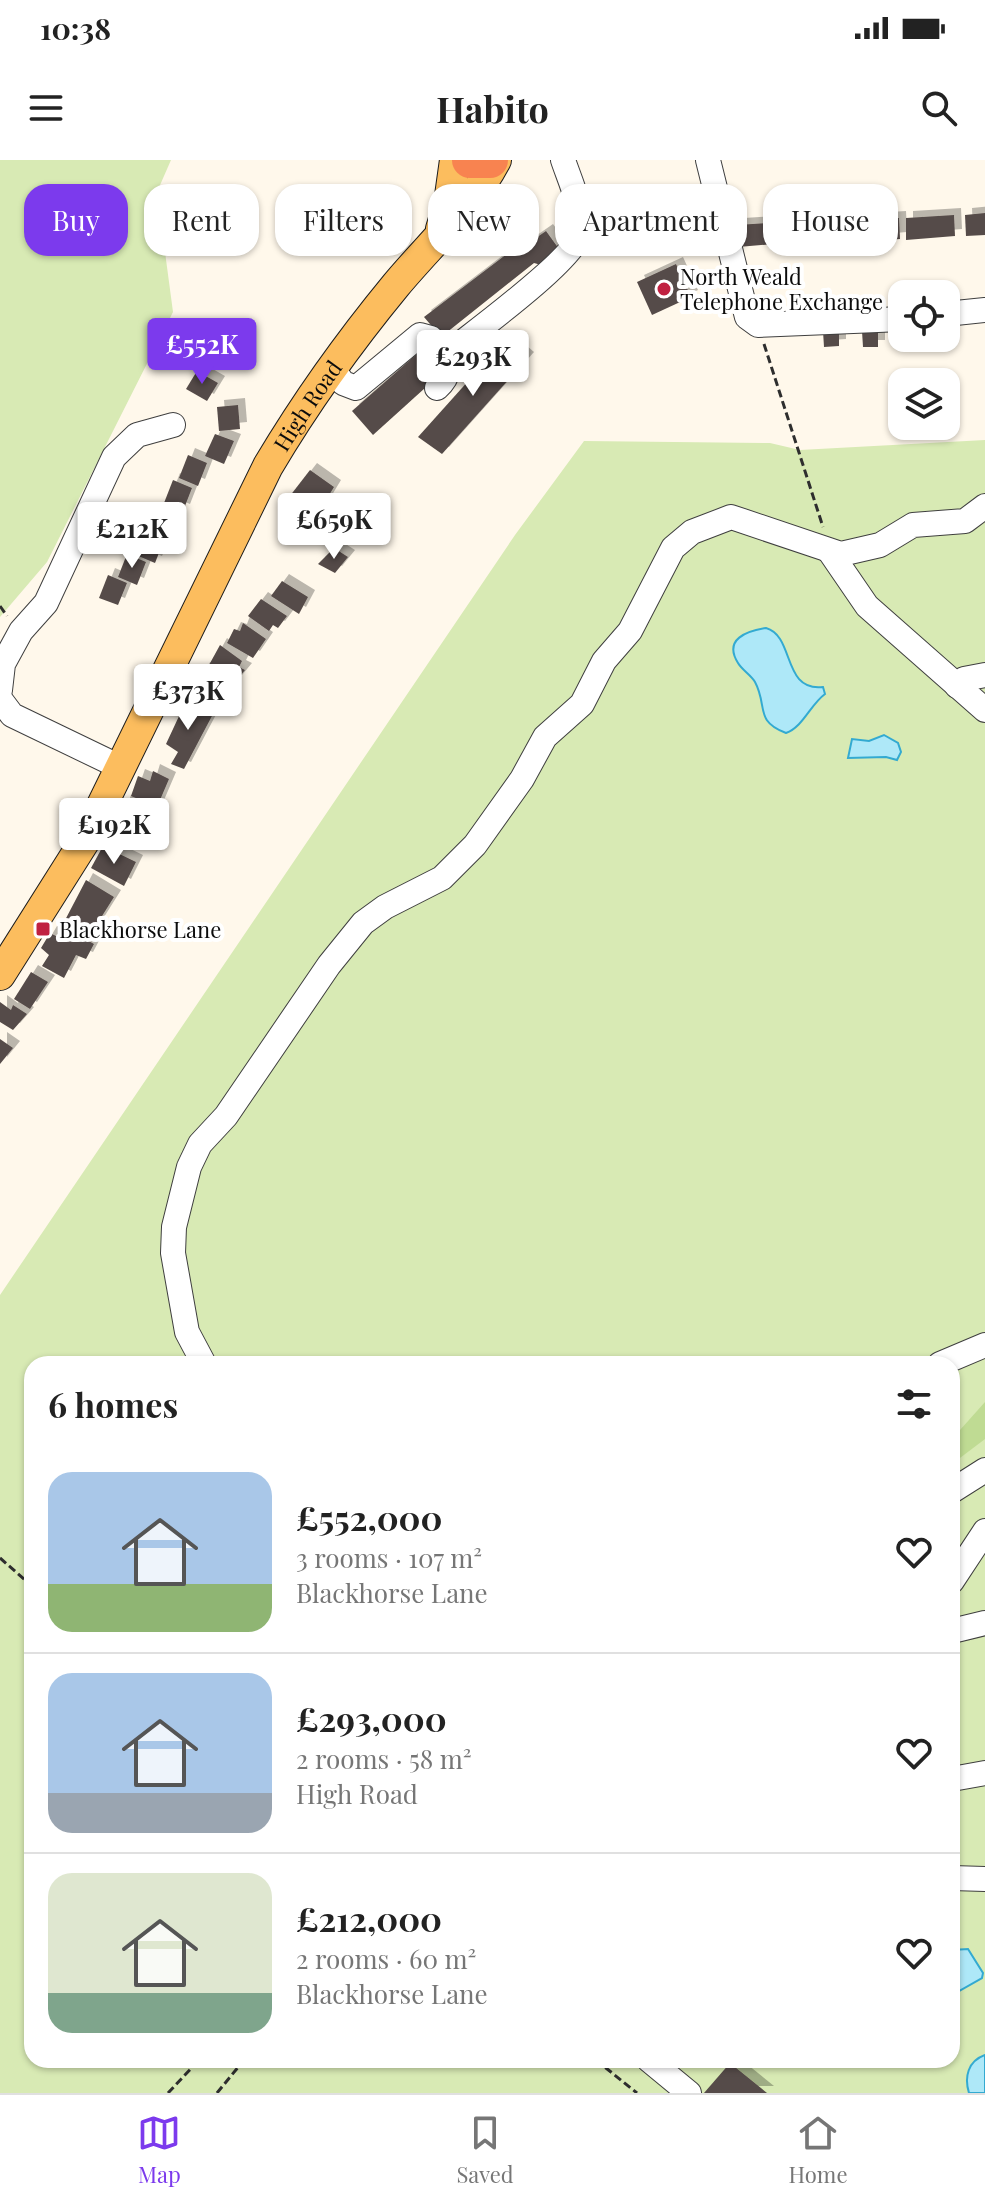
<!DOCTYPE html>
<meta charset="utf-8">
<style>
body{margin:0;font-family:"Playfair Display",serif;background:#f2f2f2;color:#222;height:100vh;display:flex;flex-direction:column;font-size:30px;white-space:nowrap}
*{box-sizing:border-box;margin:0}
p{font-size:26px;color:#767676}
.icon{flex:none;width:44px;height:44px;fill:none;stroke:currentColor;stroke-width:2;stroke-linecap:round;stroke-linejoin:round}
.map{position:relative;flex:1;overflow:hidden}
.side{position:absolute;left:24px;top:1196px;width:936px;height:712px;display:flex;flex-direction:column;background:#fff;border-radius:24px;box-shadow:0 2px 6px #0004}
.side>*{flex:none}
.top-card{position:absolute;left:24px;top:24px;width:938px;height:72px;display:flex;gap:16px}
.buttons{position:absolute;left:888px;top:120px;display:grid;gap:16px}
.buttons a{display:grid;place-items:center;width:72px;height:72px;border-radius:16px;background:#fff;box-shadow:0 2px 6px #0004;font-size:40px}
.price{position:absolute;translate:-50% -68px;padding:0 18px;border-radius:8px;background:#fff;color:#222;font-size:26px;line-height:52px;filter:drop-shadow(0 2px 4px #0008)}
.price::after{content:'';position:absolute;left:50%;top:48px;width:24px;height:18px;margin-left:-12px;background:inherit;clip-path:polygon(0 0,100% 0,50% 100%)}
.price.selected{background:#7c3aed;color:#fff}
ul{padding:0;list-style:none}
li{display:flex;align-items:center;gap:24px;height:200px;padding:0 24px}
li+li{border-top:2px solid #e0e0e0}
li span{display:grid;place-items:center;flex:none;width:224px;height:160px;border-radius:24px;color:#555}
li>.icon{margin-inline-start:auto}
span .icon{width:96px;height:96px;fill:#fffc;stroke-width:1}
li b{font-size:34px}
h2{display:flex;justify-content:space-between;align-items:center;height:96px;padding:0 24px;font-size:34px}
.chip{padding:0 28px;border-radius:24px;background:#fff;box-shadow:0 2px 6px #0004;font-size:28px;line-height:72px}
.chip.selected{background:#7c3aed;color:#fff}
.status{display:flex;justify-content:space-between;align-items:center;height:56px;padding:0 40px;background:#fff;direction:ltr}
.status svg{height:22px;fill:currentColor}
header{display:flex;justify-content:space-between;align-items:center;height:104px;padding:0 24px;background:#fff;font-size:36px;font-weight:700}
.tab-bar{display:flex;justify-content:space-around;align-items:center;height:112px;border-top:2px solid #e0e0e0;background:#fff;font-size:22px;color:#767676}
.tab-bar a{display:grid;justify-items:center;gap:4px}
.tab-bar .selected{color:#7c3aed}
.map>svg:first-child{display:block}
.green{fill:#d8eab4;fill-rule:evenodd}
.forest{fill:#bfdb93}
.water{fill:#aee8f8;stroke:#33aad1;stroke-width:2}
.building{fill:#554b48;filter:url(#shadow)}
.lines{fill:none;stroke-linecap:round;stroke-linejoin:round}
.minor-casing{stroke:#3f3f3f;stroke-width:26}
.major-casing{stroke:#1d1d1d;stroke-width:32}
.highway-casing{stroke:#1d1d1d;stroke-width:38}
.path{stroke:#2e2e2e;stroke-width:3;stroke-dasharray:8 4;stroke-linecap:butt}
.minor{stroke:#fff;stroke-width:24}
.major{stroke:#fcbd5e;stroke-width:30}
.highway{stroke:#f88350;stroke-width:36}
.poi-dot{fill:#c02141;stroke:#fff;stroke-width:3}
.labels{text-anchor:middle;dominant-baseline:central;stroke-width:8;stroke-linejoin:round;paint-order:stroke}
.poi-label{font-size:22px;fill:#0c0c0c;stroke:#fff;text-anchor:start}
.street-label{font-size:22px;fill:#0c0c0c;stroke:#fff}
</style>
<div class="status"><b>10:38</b><svg viewBox="0 0 49 12"><path d="M0 12V9h3v3zM5 12V6h3v6zM10 12V3h3v9zM15 12V0h3v12zM26 1h20v11H26zM47 4h2v5h-2z"/></svg></div>
<header><svg class="icon" aria-label="menu" viewBox="0 0 24 24"><path d="M4 6h16M4 12h16M4 18h16"/></svg>Habito<svg class="icon" aria-label="search" viewBox="0 0 24 24"><circle cx="10" cy="10" r="6"/><path d="M15 15l6 6"/></svg></header>
<div class="map">
<svg width="985" height="1933" viewBox="0 0 985 1933">
<defs>
<filter id="shadow"><feDropShadow dx="7" dy="-7" stdDeviation="0" flood-color="#0004"/></filter>
</defs>
<rect width="100%" height="100%" fill="#fff8eb"/>
<g class="green">
<polygon points="0,0 171,0 157,32 173,152 47,402 0,457"/>
<path d="M985,280v1653h-985v-798l515,-760 69,-94 186,2 30,7zM32,1204h920v696h-920z"/>
</g>
<polygon class="forest" points="985,1242 985,1279 952,1304 952,1279"/>
<g class="water">
<path d="M766,468c29,8 16,64 57,59l2,7c-15,11 -22,33 -39,39 -32,-12 -18,-27 -31,-51 -4,-7 -13,-12 -17,-19 -15,-24 9,-32 28,-35z"/>
<polygon points="884,575 898,583 901,592 897,600 886,597 848,598 852,579 869,581"/>
<polygon points="968,1789 983,1813 982,1818 952,1835 952,1790"/>
<path d="M985,1895v38h-16c-5,-16 -1,-32 16,-38z"/>
</g>
<g class="building">
<polygon points="985,53 985,75 966,76 965,55"/>
<polygon points="954,55 955,76 906,80 906,58"/>
<polygon points="842,58 843,78 794,82 794,60"/>
<polygon points="899,58 900,79 851,83 850,61"/>
<polygon points="786,62 786,83 738,87 737,65"/>
<polygon points="546,71 559,89 541,105 534,103 441,177 424,157 520,84 523,87"/>
<polygon points="676,104 691,137 652,155 637,122"/>
<polygon points="823,171 839,172 839,186 824,187"/>
<polygon points="862,171 878,172 878,187 863,187"/>
<polygon points="505,180 527,199 442,294 418,277"/>
<polygon points="426,186 446,209 373,275 352,251"/>
<polygon points="197,211 218,223 207,241 186,229"/>
<polygon points="238,245 240,269 219,271 217,247"/>
<polygon points="215,274 234,281 224,304 205,296"/>
<polygon points="188,295 207,303 198,326 179,318"/>
<polygon points="310,310 334,327 314,360 286,341"/>
<polygon points="173,320 192,328 183,351 164,343"/>
<polygon points="160,346 179,354 169,377 150,369"/>
<polygon points="145,373 164,380 155,403 136,395"/>
<polygon points="334,388 348,397 335,413 318,404"/>
<polygon points="127,394 146,402 137,425 118,417"/>
<polygon points="108,415 127,423 118,445 99,438"/>
<polygon points="282,421 308,437 299,454 271,436"/>
<polygon points="261,439 287,456 278,468 273,465 269,471 248,456"/>
<polygon points="243,463 266,479 253,498 227,483 234,469 240,471"/>
<polygon points="220,485 242,501 239,507 245,510 235,522 209,505"/>
<polygon points="203,509 231,526 220,549 194,535"/>
<polygon points="187,539 213,554 184,609 171,604 178,592 166,584"/>
<polygon points="153,611 169,619 157,647 131,636 138,616 150,621"/>
<polygon points="124,642 152,657 138,682 114,668"/>
<polygon points="103,686 136,702 124,726 91,708"/>
<polygon points="86,720 114,737 87,780 94,784 86,799 76,795 64,818 42,806 49,795 41,788 50,773 64,780 72,771 63,764"/>
<polygon points="31,812 48,822 30,849 14,839"/>
<polygon points="0,842 11,850 13,845 27,854 13,870 0,862"/>
<polygon points="0,879 13,888 0,904"/>
<polygon points="730,1903 767,1933 704,1933"/>
</g>
<g class="lines">
<defs>
<g id="minor">
<polyline points="708,0 747,157 758,165 902,159"/>
<polyline points="946,154 985,150"/>
<path d="M332,207l11,16 13,5 64,-53 11,3 11,12 9,1c24,-19 125,-93 129,-118 4,-23 -10,-52 -17,-73"/>
<path d="M437,228c12,-11 16,-25 5,-38"/>
<polyline points="830,392 867,446 985,550"/>
<polyline points="957,526 964,519 985,515"/>
<polyline points="0,530 3,504 21,471 46,443 114,297 137,275 173,265"/>
<polyline points="0,539 12,555 122,608"/>
<polyline points="204,1204 187,1172 173,1093 174,1067 189,1007 200,984 226,956 329,805 363,763 385,747 442,718 475,685 522,619 545,577 582,544 604,501 630,471 673,388 692,372 731,357 841,394 880,385 913,365 965,361 985,346"/>
<polyline points="940,1204 985,1185"/>
<polyline points="952,1331 985,1310"/>
<polyline points="952,1421 985,1371"/>
<polyline points="952,1471 985,1463"/>
<polyline points="952,1619 985,1613"/>
<polyline points="952,1718 985,1719"/>
<polyline points="649,1900 689,1933"/>
</g>
<g id="major">
<polyline points="441,69 449,43 455,0"/>
<path id="s1" d="M0,815l84,-133 184,-376c38,-64 81,-124 128,-181 35,-42 74,-76 100,-125"/>
</g>
<polyline id="highway" points="470,0 490,0"/>
</defs>
<use href="#minor" class="minor-casing"/>
<use href="#major" class="major-casing"/>
<use href="#highway" class="highway-casing"/>
<g class="path">
<polyline points="764,184 823,367"/>
<polyline points="0,446 7,456"/>
<polyline points="0,1398 32,1426"/>
<polyline points="596,1900 637,1933"/>
<polyline points="168,1933 199,1900"/>
<polyline points="217,1933 244,1900"/>
</g>
<use href="#minor" class="minor"/>
<use href="#major" class="major"/>
<use href="#highway" class="highway"/>
</g>
<g class="poi-dot">
<circle cx="664" cy="129" r="8"/>
<rect x="35" y="761" width="16" height="16" rx="4"/>
</g>
<g class="labels">
<g class="poi-label">
<text x="680" y="116">North Weald<tspan x="680" dy="25">Telephone Exchange</tspan></text>
<text x="59" y="769">Blackhorse Lane</text>
</g>
<g class="street-label">
<text stroke="none"><textPath href="#s1" startOffset="648">High Road</textPath></text>
</g>
</g>
</svg>
<div class="buttons">
<a><svg class="icon" aria-label="locate" viewBox="0 0 24 24"><circle cx="12" cy="12" r="6"/><path d="M12 2v4M12 18v4M2 12h4M18 12h4"/></svg></a>
<a><svg class="icon" aria-label="layers" viewBox="0 0 24 24"><path d="M12 4l9 5-9 5-9-5zM3 14l9 5 9-5"/></svg></a>
</div>
<b class="price selected" style="left:202px;top:226px">£552K</b>
<b class="price" style="left:473px;top:238px">£293K</b>
<b class="price" style="left:334px;top:401px">£659K</b>
<b class="price" style="left:132px;top:410px">£212K</b>
<b class="price" style="left:188px;top:572px">£373K</b>
<b class="price" style="left:114px;top:706px">£192K</b>
<div class="top-card">
<a class="chip selected">Buy</a>
<a class="chip">Rent</a>
<a class="chip">Filters</a>
<a class="chip">New</a>
<a class="chip">Apartment</a>
<a class="chip">House</a>
</div>
<section class="side">
<h2>6 homes<svg class="icon" aria-label="filters" viewBox="0 0 24 24"><path d="M4 7h16M4 17h16"/><circle cx="9" cy="7" r="2"/><circle cx="15" cy="17" r="2"/></svg></h2>
<ul>
<li><span style="background:linear-gradient(#a9c7e8 70%,#8fb573 0)"><svg class="icon" aria-label="home" viewBox="0 0 24 24"><path d="M3 11l9-7 9 7M6 9v11h12V9"/></svg></span><div><b>£552,000</b><p>3 rooms · 107 m²</p><p>Blackhorse Lane</p></div><svg class="icon" aria-label="heart" viewBox="0 0 24 24"><path d="M12 20l-8-8c-3-5 5-10 8-4 3-6 11-1 8 4z"/></svg></li>
<li><span style="background:linear-gradient(#a9c7e8 75%,#9aa5b1 0)"><svg class="icon" aria-label="home" viewBox="0 0 24 24"><path d="M3 11l9-7 9 7M6 9v11h12V9"/></svg></span><div><b>£293,000</b><p>2 rooms · 58 m²</p><p>High Road</p></div><svg class="icon" aria-label="heart" viewBox="0 0 24 24"><path d="M12 20l-8-8c-3-5 5-10 8-4 3-6 11-1 8 4z"/></svg></li>
<li><span style="background:linear-gradient(#dfe7d0 75%,#7fa58c 0)"><svg class="icon" aria-label="home" viewBox="0 0 24 24"><path d="M3 11l9-7 9 7M6 9v11h12V9"/></svg></span><div><b>£212,000</b><p>2 rooms · 60 m²</p><p>Blackhorse Lane</p></div><svg class="icon" aria-label="heart" viewBox="0 0 24 24"><path d="M12 20l-8-8c-3-5 5-10 8-4 3-6 11-1 8 4z"/></svg></li>
</ul>
</section>
</div>
<nav class="tab-bar">
<a class="selected"><svg class="icon" aria-label="map" viewBox="0 0 24 24"><path d="M3 6l6-2 6 2 6-2v14l-6 2-6-2-6 2zM9 4v14M15 6v14"/></svg>Map</a>
<a><svg class="icon" aria-label="saved" viewBox="0 0 24 24"><path d="M7 4h10v16l-5-4-5 4z"/></svg>Saved</a>
<a><svg class="icon" aria-label="home" viewBox="0 0 24 24"><path d="M3 11l9-7 9 7M6 9v11h12V9"/></svg>Home</a>
</nav>
